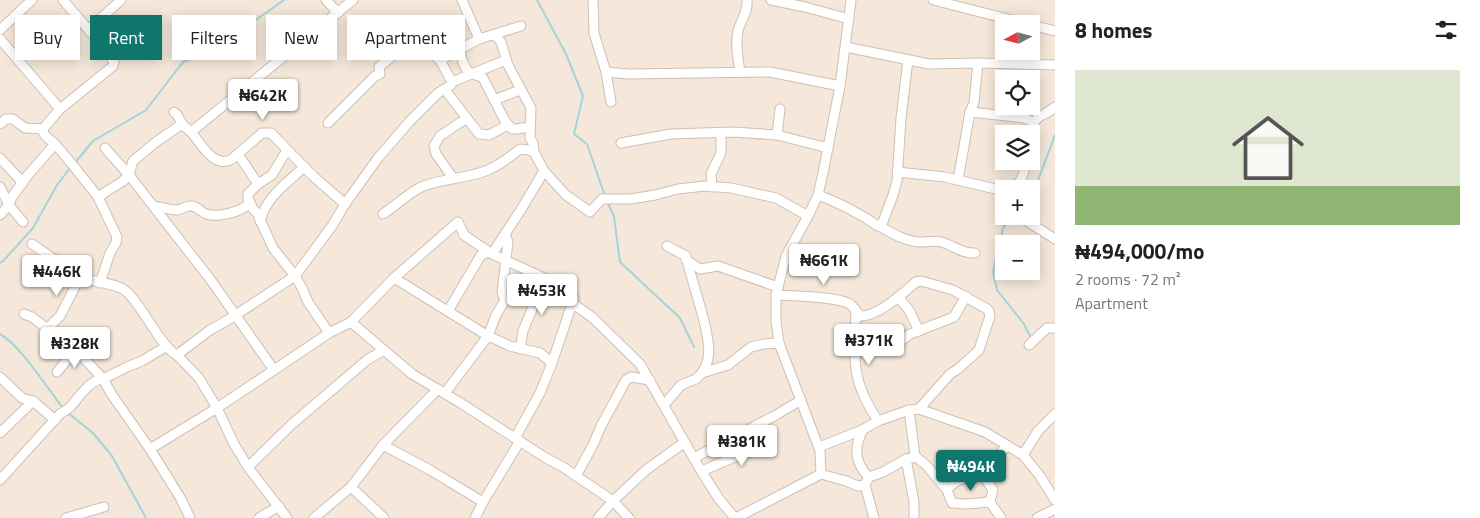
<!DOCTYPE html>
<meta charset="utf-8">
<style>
body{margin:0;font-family:"Titillium Web",sans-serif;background:#f2f2f2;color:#222;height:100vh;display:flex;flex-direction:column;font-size:19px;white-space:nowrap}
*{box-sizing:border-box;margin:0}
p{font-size:16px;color:#767676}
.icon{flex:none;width:28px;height:28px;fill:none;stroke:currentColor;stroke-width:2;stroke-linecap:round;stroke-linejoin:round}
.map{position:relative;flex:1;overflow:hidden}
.side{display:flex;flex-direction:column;background:#fff;width:425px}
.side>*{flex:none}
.hud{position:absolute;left:15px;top:15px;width:475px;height:45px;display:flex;gap:10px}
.needle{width:32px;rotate:263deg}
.fabs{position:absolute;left:995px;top:15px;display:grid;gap:10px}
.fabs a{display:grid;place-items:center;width:45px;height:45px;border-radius:0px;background:#fff;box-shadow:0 2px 12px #0003;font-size:25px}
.price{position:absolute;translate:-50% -42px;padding:0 11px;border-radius:5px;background:#fff;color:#222;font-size:16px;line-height:32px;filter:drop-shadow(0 1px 2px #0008)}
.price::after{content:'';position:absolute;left:50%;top:30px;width:15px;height:11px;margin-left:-8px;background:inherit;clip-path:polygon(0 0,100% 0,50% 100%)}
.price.on{background:#0f766e;color:#fff}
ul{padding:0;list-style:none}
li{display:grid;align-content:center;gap:10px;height:265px;padding:0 20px}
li+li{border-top:1px solid #e0e0e0}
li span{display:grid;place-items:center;height:155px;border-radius:0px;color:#555}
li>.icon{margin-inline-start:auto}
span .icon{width:90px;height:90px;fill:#fffc;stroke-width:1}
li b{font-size:21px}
h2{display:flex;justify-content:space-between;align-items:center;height:60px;padding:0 20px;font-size:21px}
.tag{padding:0 18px;border-radius:0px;background:#fff;box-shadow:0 2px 12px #0003;font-size:18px;line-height:45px}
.tag.on{background:#0f766e;color:#fff}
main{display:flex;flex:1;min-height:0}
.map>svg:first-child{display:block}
.residential{fill:#f5e8da;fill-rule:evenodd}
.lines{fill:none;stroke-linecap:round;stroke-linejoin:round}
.stream{stroke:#a5d3da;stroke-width:2}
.minor-casing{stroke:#d1beb0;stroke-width:11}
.minor{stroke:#fff;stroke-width:9}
</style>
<main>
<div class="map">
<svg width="1055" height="518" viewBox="0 0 1055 518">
<rect width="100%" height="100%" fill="#fdf6ec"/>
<path class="residential" d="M0,0h1055v518h-1055zM1004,24h27v27h-27zM1004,79h27v27h-27zM1004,134h27v27h-27zM1004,189h27v27h-27zM1004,244h27v27h-27z"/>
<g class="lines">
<g class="stream">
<polyline points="537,0 566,54 583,96 574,134 587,144 605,196"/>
<polyline points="74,164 93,141 146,110 183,62 215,49 284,0"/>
<polyline points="1031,192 1036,186 1055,135"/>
<polyline points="608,203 614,217 620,262 680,318 694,347"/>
<polyline points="1013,216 1003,228 993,272 997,290 1024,324 1031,338"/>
<polyline points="0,263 3,261 33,228 57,185 71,167"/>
<path d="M0,334c20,11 48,55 63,74"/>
<polyline points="68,413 93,433 112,456 146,518"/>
</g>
<defs>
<g id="minor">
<polyline points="326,0 338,13"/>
<polyline points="462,0 479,39"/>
<polyline points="593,0 594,33 606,72 611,102"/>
<polyline points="771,0 805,7 849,19"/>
<polyline points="933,0 1027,24"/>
<polyline points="1031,25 1055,31"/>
<polyline points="89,29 121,0"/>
<polyline points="0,30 32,0"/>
<polyline points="493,35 497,37 501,42 508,65 531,108 530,138 533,143 534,152 544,171 566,195 590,212 602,199 631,199 655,195 678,189 705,186 731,188 776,198 808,216"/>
<path d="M0,39l60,70 -17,20c0,8 7,10 12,15 15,17 29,35 43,53l25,-16 6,-6 81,104 64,91 55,-37 22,-11 61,52 47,28 87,56 17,9 50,34 16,17"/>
<polyline points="846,47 929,64 978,63 1055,65"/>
<path d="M459,49c2,7 5,20 11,24 4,2 9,2 13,5l22,43 7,8h4l14,-2"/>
<polyline points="440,60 479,39 521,26"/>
<polyline points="606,72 629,74 770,72 840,86"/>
<path d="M740,72c-2,-14 -5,-28 -2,-41 3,-12 10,-18 9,-31"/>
<polyline points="444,90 446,91 479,134 489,135 508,125"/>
<polyline points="494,100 520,90"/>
<polyline points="60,109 113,66 114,62 105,49 63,0"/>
<path d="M174,112c5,3 5,8 9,13 3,3 6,5 9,8 9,11 23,37 40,26l30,-26h9l42,43 32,28"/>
<polyline points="970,112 1024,118 1033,122"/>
<polyline points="328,123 375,76 380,74 379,67 412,40 417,40 427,50 440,60 452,82"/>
<polyline points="0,124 6,119 13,119 25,128 43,129"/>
<polyline points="191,132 353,0"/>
<path d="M1031,134c4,-22 10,-15 24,-27"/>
<polyline points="777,135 780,109"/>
<polyline points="621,143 671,134 733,132 777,135 828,148"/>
<polyline points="105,148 129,175"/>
<polyline points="287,150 272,175 258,184 248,194 248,200 249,200 253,209 257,213 273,248 295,276 302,288 308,302 329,333"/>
<polyline points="238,154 258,184"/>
<polyline points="0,158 23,183"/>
<polyline points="897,172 945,177 1004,191"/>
<polyline points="129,175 133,161 156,142 182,124"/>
<polyline points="453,178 436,154 434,146 440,136 467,118"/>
<polyline points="958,180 970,112 974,103 978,63"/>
<polyline points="0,187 9,205 23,222"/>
<polyline points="712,187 711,174 721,153 721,133"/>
<path d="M1009,189c13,-3 15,-17 17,-28"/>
<path d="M818,195c22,8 41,18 60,31l3,1c12,7 26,15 41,15 7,0 12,-2 19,0 12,3 21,12 34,11"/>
<polyline points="98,197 117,237 116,243 110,253 100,283"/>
<path d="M154,206c7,1 15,4 23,4 5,-1 10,-5 15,-4 6,1 9,6 14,8 12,4 35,-2 44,-11"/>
<path d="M383,214c12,-8 26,-21 38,-27 22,-9 46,-8 67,-17 12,-5 22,-13 32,-21l9,1 5,2"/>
<polyline points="0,215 9,205 12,197 28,175 55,144"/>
<polyline points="1022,218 1055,239"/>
<path d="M260,221c7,-25 25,-36 44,-54"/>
<polyline points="881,227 893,195 897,181 901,118 908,60"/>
<path d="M32,244c18,12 36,26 56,35 12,5 30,4 39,13 14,12 36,58 50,63l33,-25 18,-10 67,-44 37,-50 13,-22 33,-46 32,-37 28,-28 13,-8 1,-3 54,-22"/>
<path d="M667,246l19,10c5,25 27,81 22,103 -1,5 -4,10 -6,14"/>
<polyline points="492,254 522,208 544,171"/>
<polyline points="686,260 700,269 718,266 778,287"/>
<polyline points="394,278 488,336 510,346 540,353 552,363"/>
<path d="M776,295c17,1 59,1 74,9 3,3 7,8 10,12 18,1 43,-23 56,-34l5,-1 32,9 34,19 2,2 1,5 -11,34 -21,19 -8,5 -31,35"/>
<polyline points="898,297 909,310 919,331"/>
<polyline points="572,303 593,318 640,364 700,469 719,499 735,518"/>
<polyline points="448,311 481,255 489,252"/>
<path d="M856,312c-1,20 -3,43 1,63 3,15 13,34 21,46"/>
<polyline points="24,314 32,317 82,356 103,379 112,395 150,449 181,499 190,518"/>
<polyline points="351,322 394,278 458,222 464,235 492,254 568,289 574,298 552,363 540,393 515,438"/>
<polyline points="47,329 60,316 81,275"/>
<polyline points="899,342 910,334 954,317 966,296"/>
<polyline points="1029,345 1047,328 1055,328"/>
<polyline points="520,349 523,331 545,278"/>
<polyline points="177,355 199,378 217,408 234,444 248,467 287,518"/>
<polyline points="57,372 75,350"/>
<polyline points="0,377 22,398 33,401 55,420"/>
<polyline points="445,393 488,336 496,315 505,300 502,292 508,242 505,234"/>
<polyline points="664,405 681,385 696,379 702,373 728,365 751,347 764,344 779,343"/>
<polyline points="909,410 915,456 927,466 947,490 952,503 966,504 990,502"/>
<path d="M862,430c-1,5 -3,8 -4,12 -4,13 2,27 11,35"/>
<polyline points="0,433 33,401"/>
<polyline points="383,445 430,470 483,502"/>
<polyline points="819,447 862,430 878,421 909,410 919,409 985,432 1023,455 1040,476 1055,500"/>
<polyline points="150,449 217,408 274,370"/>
<polyline points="1023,455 1038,431 1055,414"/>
<polyline points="694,458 776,415 801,400"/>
<polyline points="906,459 914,502 914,516"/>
<polyline points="248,467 291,425 367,360 384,350"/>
<path d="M700,469l4,1 33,-14 11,-3c4,-10 2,-17 7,-27"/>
<polyline points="821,474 846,481 858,486 865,485"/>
<polyline points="983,475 993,490 990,502 1001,518"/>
<polyline points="576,476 593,445 601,426 626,380 631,377 650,380"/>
<path d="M0,480l60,-66c3,-2 7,-4 10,-7 8,-8 20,-28 33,-28l24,-12 15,-6 25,-15"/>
<polyline points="351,487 384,518"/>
<path d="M947,490c13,-17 26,-8 36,-16 8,-7 17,-20 24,-29"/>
<polyline points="66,518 104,507"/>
<polyline points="259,518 279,506"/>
<polyline points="314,518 351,487 383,445 438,389"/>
<polyline points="475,518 483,502 520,441"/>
<polyline points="598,518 613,501 646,470 685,442"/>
<polyline points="736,518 821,474 820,451 779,343 776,321 776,295 786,256 808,216 818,195 823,173 840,86 851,0"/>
<polyline points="874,518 865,485 869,477 883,472 906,459 916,457"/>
<polyline points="1037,518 1055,509"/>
</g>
</defs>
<use href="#minor" class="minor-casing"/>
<use href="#minor" class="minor"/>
</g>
</svg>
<div class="fabs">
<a><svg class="needle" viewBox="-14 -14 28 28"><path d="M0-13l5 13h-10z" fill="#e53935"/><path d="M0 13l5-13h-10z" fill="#767676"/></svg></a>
<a><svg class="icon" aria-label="locate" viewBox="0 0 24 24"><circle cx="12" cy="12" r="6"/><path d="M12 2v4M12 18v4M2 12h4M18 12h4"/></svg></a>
<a><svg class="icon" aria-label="layers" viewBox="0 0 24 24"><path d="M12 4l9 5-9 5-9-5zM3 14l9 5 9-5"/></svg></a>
<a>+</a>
<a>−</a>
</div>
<b class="price" style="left:263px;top:121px">₦642K</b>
<b class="price" style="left:824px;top:286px">₦661K</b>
<b class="price" style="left:57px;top:297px">₦446K</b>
<b class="price" style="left:542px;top:316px">₦453K</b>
<b class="price" style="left:869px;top:366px">₦371K</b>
<b class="price" style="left:75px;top:369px">₦328K</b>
<b class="price" style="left:742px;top:467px">₦381K</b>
<b class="price on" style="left:971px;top:492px">₦494K</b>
<div class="hud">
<a class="tag">Buy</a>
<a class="tag on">Rent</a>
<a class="tag">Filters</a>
<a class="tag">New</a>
<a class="tag">Apartment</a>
</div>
</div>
<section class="side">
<h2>8 homes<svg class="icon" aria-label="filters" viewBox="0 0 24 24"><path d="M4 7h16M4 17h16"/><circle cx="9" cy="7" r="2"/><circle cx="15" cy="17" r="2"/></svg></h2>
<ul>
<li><span style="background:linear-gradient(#dfe7d0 75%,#8fb573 0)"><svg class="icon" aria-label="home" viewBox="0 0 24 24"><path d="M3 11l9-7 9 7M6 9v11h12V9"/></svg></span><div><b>₦494,000/mo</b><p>2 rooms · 72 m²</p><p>Apartment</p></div></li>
</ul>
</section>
</main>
